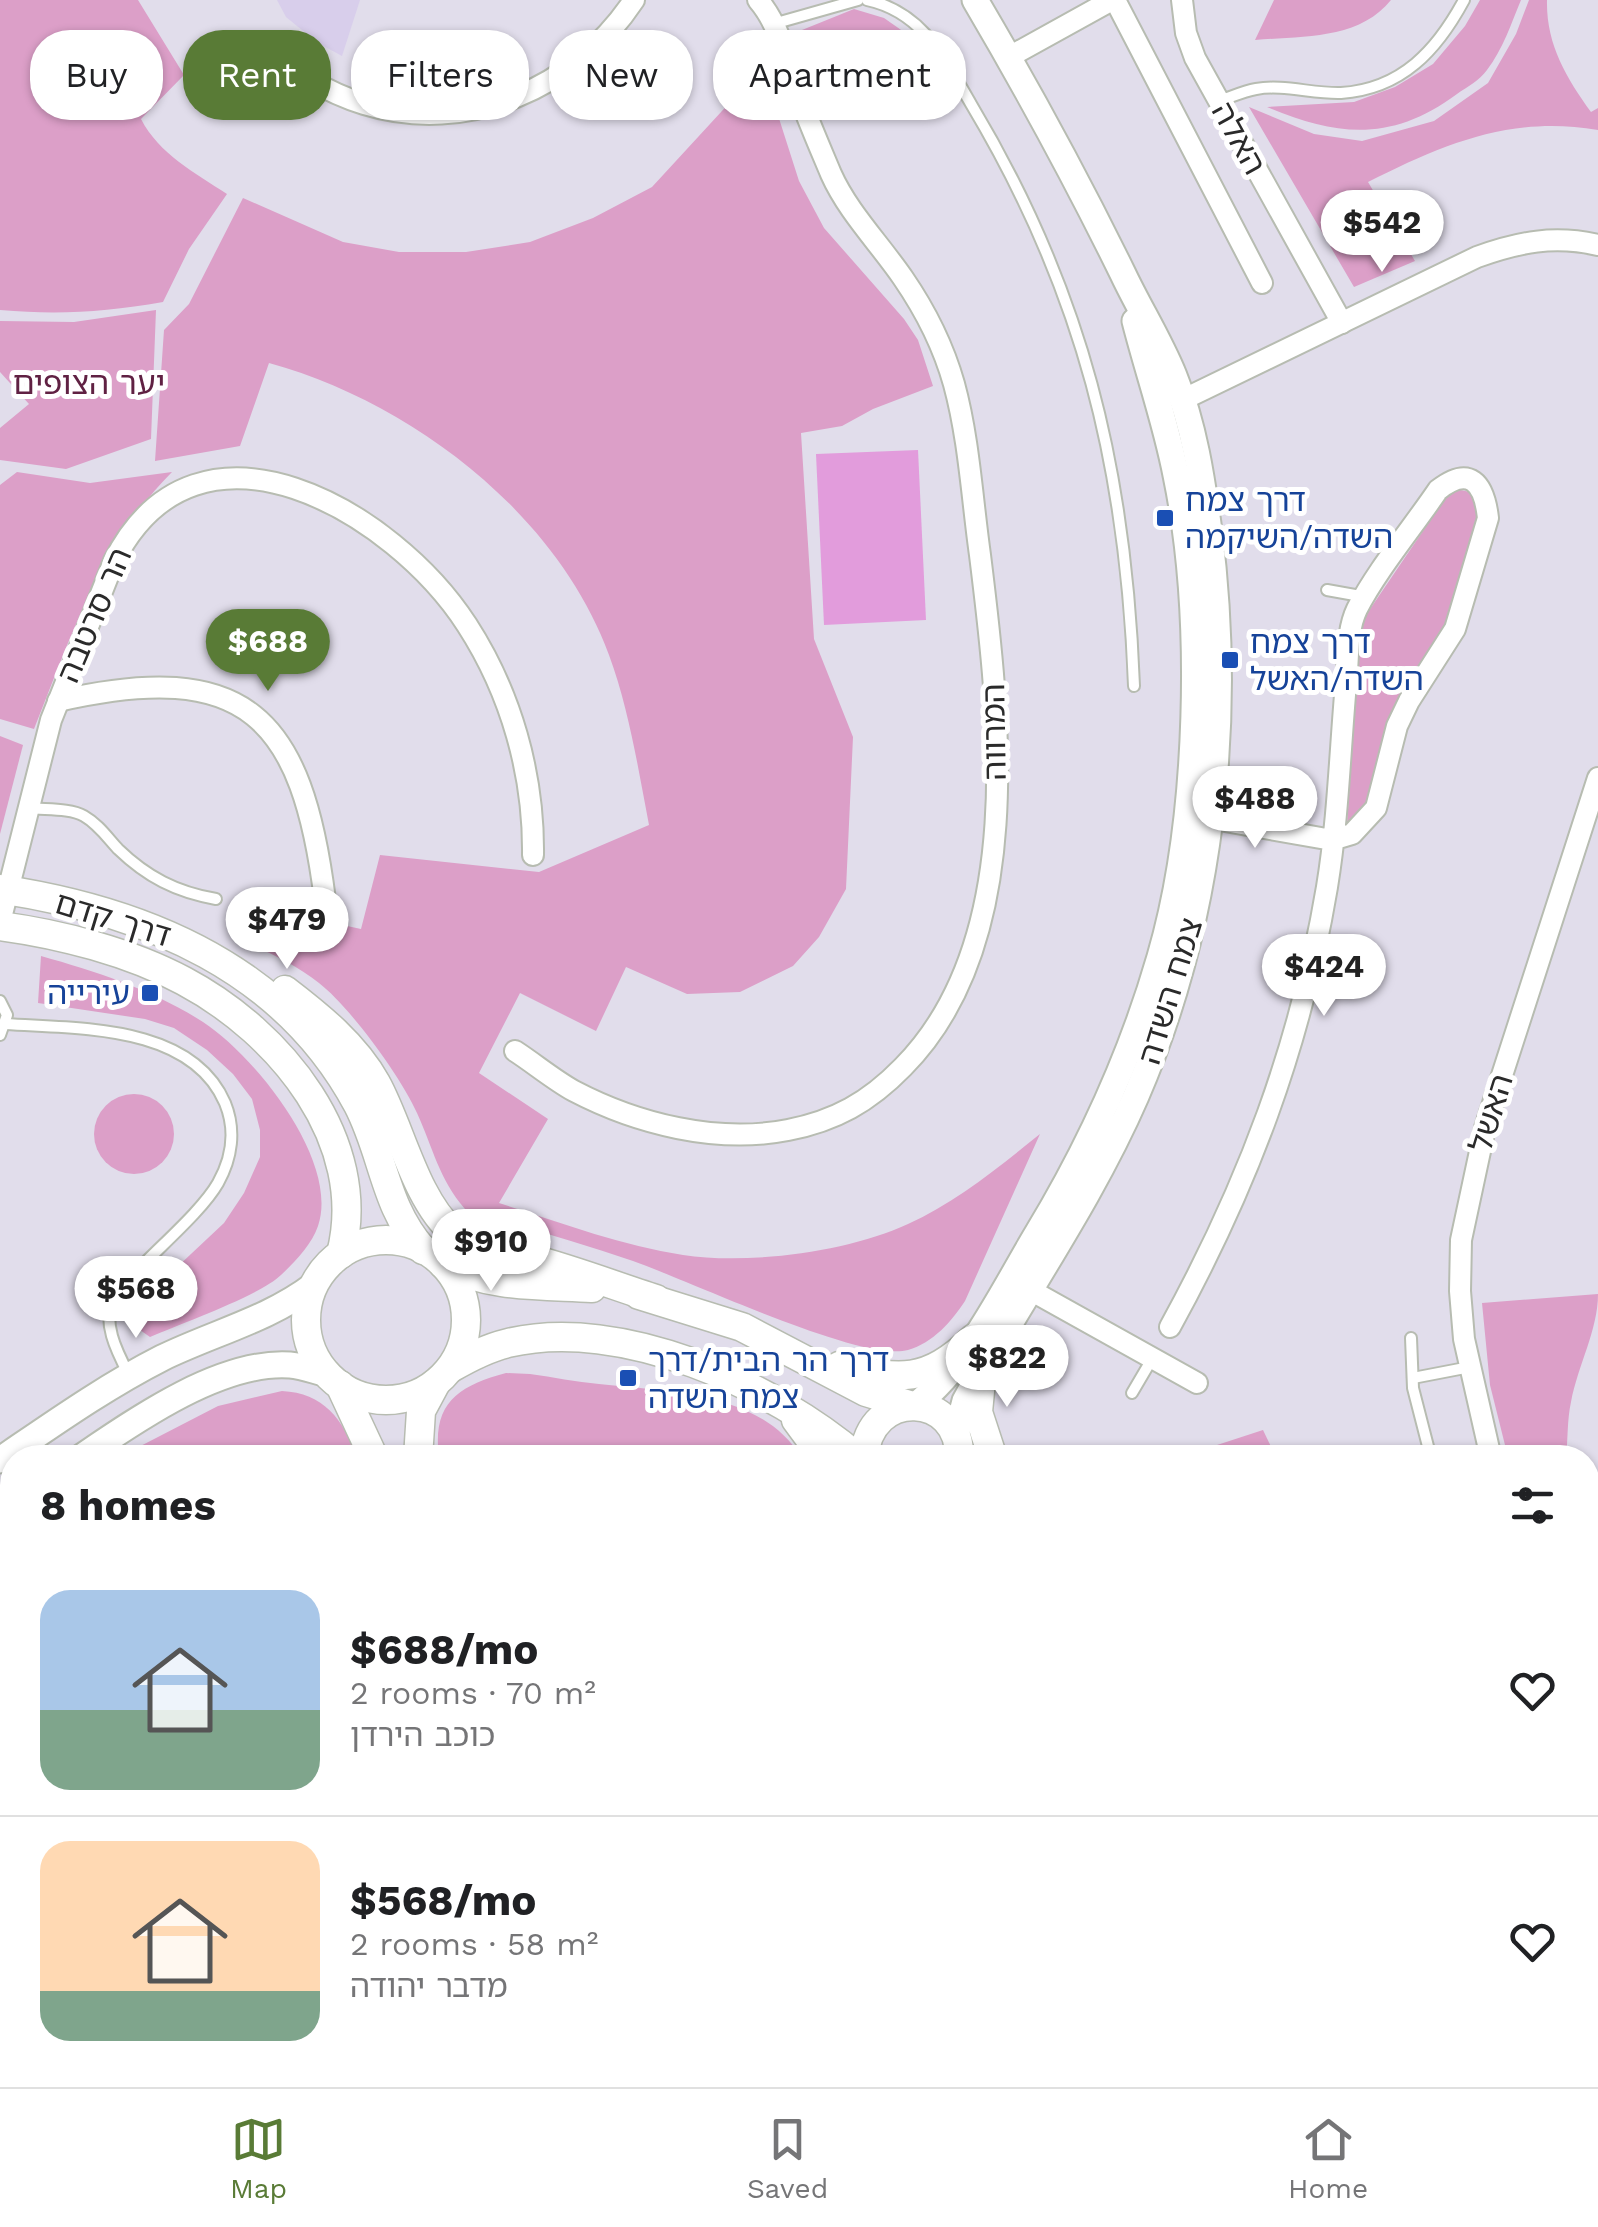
<!DOCTYPE html>
<meta charset="utf-8">
<style>
body{margin:0;font-family:"Work Sans","Noto Sans Hebrew",sans-serif;background:#f2f2f2;color:#202124;height:100vh;display:flex;flex-direction:column;font-size:38px;white-space:nowrap}
*{box-sizing:border-box;margin:0}
p{font-size:32px;color:#757577}
.icon{flex:none;width:55px;height:55px;fill:none;stroke:currentColor;stroke-width:2;stroke-linecap:round;stroke-linejoin:round}
.map{position:relative;flex:1;overflow:hidden}
.side{position:absolute;left:0px;top:1445px;width:1600px;height:642px;display:flex;flex-direction:column;background:#fff;border-radius:40px 40px 0 0;box-shadow:0 2px 8px #0004}
.side>*{flex:none}
.guide{position:absolute;left:30px;top:30px;width:1000px;height:90px;display:flex;gap:20px}
.price{position:absolute;translate:-50% -85px;padding:0 22px;border-radius:35px;background:#fff;color:#222;font-size:32px;line-height:65px;filter:drop-shadow(0 2px 5px #0008)}
.price::after{content:'';position:absolute;left:50%;top:60px;width:30px;height:22px;margin-left:-15px;background:inherit;clip-path:polygon(0 0,100% 0,50% 100%)}
.price.selected{background:#597b36;color:#fff}
ul{padding:0;list-style:none}
li{display:flex;align-items:center;gap:30px;height:250px;padding:0 40px}
li+li{border-top:2px solid #e0e0e0}
li span{display:grid;place-items:center;flex:none;width:280px;height:200px;border-radius:30px;color:#555}
li>.icon{margin-inline-start:auto}
span .icon{width:120px;height:120px;fill:#fffc;stroke-width:1}
li b{font-size:42px}
h2{display:flex;justify-content:space-between;align-items:center;height:120px;padding:0 40px;font-size:42px}
.pill{padding:0 35px;border-radius:40px;background:#fff;box-shadow:0 2px 8px #0004;font-size:35px;line-height:90px}
.pill.selected{background:#597b36;color:#fff}
.dock{display:flex;justify-content:space-around;align-items:center;height:140px;border-top:2px solid #e0e0e0;background:#fff;font-size:28px;color:#757577}
.dock a{display:grid;justify-items:center;gap:5px}
.dock .selected{color:#597b36}
.map>svg:first-child{display:block}
.education{fill:#d8ceeb}
.green{fill:#dc9fc8}
.pitch{fill:#e29cdc}
.lines{fill:none;stroke-linecap:round;stroke-linejoin:round}
.service-casing{stroke:#b7bcb1;stroke-width:14}
.minor-casing{stroke:#b7bcb1;stroke-width:24}
.tertiary-casing{stroke:#b7bcb1;stroke-width:29}
.secondary-casing{stroke:#b7bcb1;stroke-width:31}
.service{stroke:#fff;stroke-width:10}
.minor{stroke:#fff;stroke-width:20}
.tertiary{stroke:#fff;stroke-width:25}
.secondary{stroke:#fff;stroke-width:28}
.transit-dot{fill:#1a4fb4;stroke:#fff;stroke-width:4}
.labels{text-anchor:middle;dominant-baseline:central;stroke-width:10;stroke-linejoin:round;paint-order:stroke}
.street-label{font-size:32px;fill:#2a2a2a;stroke:#fff}
.park-label{font-size:32px;fill:#602143;stroke:#fff}
.transit-label{font-size:32px;fill:#164399;stroke:#fff;text-anchor:start}
</style>
<div class="map">
<svg width="1598" height="2087" viewBox="0 0 1598 2087">
<rect width="100%" height="100%" fill="#e1ddeb"/>
<g class="education">
<polygon points="277,0 360,0 342,56 318,43 286,17"/>
<polygon points="12,1542 12,1929 0,1890 0,1550"/>
<polygon points="12,2016 12,2075 281,2075 273,2087 0,2087 0,2058"/>
</g>
<g class="green">
<path d="M0,0h138l46,75 -43,44c18,35 54,54 86,75l-38,55 -26,53c-58,10 -104,13 -163,8z"/>
<path d="M1274,0h117c-32,40 -89,36 -136,40z"/>
<path d="M1480,0h41c-10,24 -18,49 -34,70 -7,10 -20,17 -30,24 -65,48 -119,43 -190,13l87,-5 41,-15 38,-23 32,-38z"/>
<path d="M1529,0h18c-1,44 19,77 44,112l7,-4v22c-87,-15 -154,14 -230,52l47,79 -61,26 -105,-180 65,27 48,7 72,-20 54,-38 28,-49z"/>
<polygon points="854,9 884,18 914,39 826,99 812,82 797,32"/>
<path d="M761,62l38,119 25,47 80,91 14,21 15,46 -60,23 -31,17 -41,7 13,206 39,98 -7,152 -27,48 -26,29 -53,26 -53,2 -61,-27 -30,64 -76,-38 -41,80 69,46 -49,84c60,19 121,42 184,52 65,10 165,-3 225,-31 48,-22 91,-57 132,-90l-75,167c-13,20 -32,42 -57,49 -46,13 -220,-70 -275,-89 -55,-19 -112,-34 -168,-52 -26,-30 -32,-61 -48,-96 -16,-36 -67,-106 -98,-130 -25,-20 -53,-32 -82,-45l14,-33 110,24 19,-74 159,17 110,-47c-11,-57 -20,-116 -40,-170 -52,-142 -198,-253 -340,-292l-29,83 -85,15 9,-131 25,-26 54,-106 100,44 56,10h67l64,-10 63,-24 59,-31 104,-113z"/>
<polygon points="156,310 151,439 66,469 0,460 0,428 29,404 0,372 0,321 74,322"/>
<path d="M17,472l73,11 82,-11c-71,71 -101,165 -138,257l-34,-10v-234z"/>
<polygon points="1456,489 1470,492 1476,503 1478,517 1445,625 1399,696 1387,722 1366,803 1347,824 1360,637 1366,615 1446,497"/>
<polygon points="0,736 23,745 0,834"/>
<path d="M41,956c57,16 112,34 162,66 51,33 137,139 115,204 -6,18 -23,36 -37,49 -22,21 -99,48 -131,62l-17,-12 9,-25 82,-77 20,-30 16,-36v-27l-8,-31 -19,-25 -26,-24 -33,-22 -29,-9 -107,-16z"/>
<circle cx="134" cy="1134" r="40"/>
<path d="M1598,1294c0,36 -20,71 -27,108 -4,18 -3,37 -5,55h-58l-18,-72 -8,-82z"/>
<path d="M506,1373l24,1c23,3 46,8 69,10 68,8 162,7 202,73h-362c-7,-53 18,-71 67,-84z"/>
<path d="M282,1391c41,2 62,28 74,66l-160,1 -6,-4 -63,-1 91,-47z"/>
<polygon points="1263,1430 1276,1457 1209,1457 1214,1446"/>
<polygon points="1593,1748 1598,1756 1598,2073 1588,2061 1588,1750"/>
<polygon points="391,2075 437,2075 432,2087 386,2087"/>
<polygon points="548,2075 599,2075 596,2087 580,2087"/>
<polygon points="1424,2075 1458,2075 1470,2087 1434,2087"/>
</g>
<g class="pitch">
<polygon points="918,450 926,620 824,625 816,454"/>
<polygon points="72,2075 204,2075 215,2087 73,2087 67,2080"/>
</g>
<g class="lines">
<defs>
<g id="service">
<path d="M867,0c56,12 77,58 104,104 112,187 155,365 163,582"/>
<polyline points="773,24 858,0"/>
<path d="M1219,101c12,-4 25,-10 37,-12 27,-5 57,5 85,4 61,-4 96,-43 123,-93"/>
<polyline points="1327,590 1366,597"/>
<path d="M29,808c16,2 41,0 55,8 14,8 23,21 34,33 29,28 58,43 98,50"/>
<polyline points="0,1001 7,1015 0,1035"/>
<path d="M6,1024c72,5 185,0 219,79 11,27 7,55 -7,80 -16,28 -60,65 -83,90 -7,6 -17,14 -21,22 -13,27 3,57 15,80"/>
<polyline points="1411,1338 1413,1388 1431,1458"/>
<polyline points="1413,1378 1470,1367"/>
<polyline points="1132,1393 1152,1359"/>
</g>
<g id="minor">
<polyline points="1115,0 1262,283"/>
<polyline points="1182,0 1186,33 1195,58 1342,323"/>
<path d="M256,44c33,24 68,48 108,60 103,32 212,-16 270,-104"/>
<polyline points="1009,57 1112,0"/>
<path d="M1182,400l295,-143c42,-15 77,-22 121,-12"/>
<path d="M58,701c188,-43 244,15 267,199"/>
<path d="M0,922l51,-202 63,-159c84,-166 280,-49 353,64 44,68 67,149 66,230"/>
<path d="M515,1051c20,13 39,29 59,40 63,33 143,53 214,39 47,-9 81,-28 115,-63 124,-125 97,-352 77,-512 -8,-57 -11,-116 -26,-171 -11,-39 -29,-74 -51,-106 -24,-35 -55,-66 -72,-104 -13,-31 -27,-63 -38,-95 -8,-27 -16,-57 -35,-79"/>
<polyline points="1032,1291 1197,1383"/>
<path d="M1170,1327c78,-142 130,-280 157,-440 11,-67 13,-136 19,-204 3,-24 0,-51 11,-74 20,-39 56,-82 81,-119 32,-25 46,-7 50,28l-33,111 -46,72 -12,25 -21,82 -24,26 -20,6 -135,-24"/>
<polyline points="1491,1458 1464,1339 1460,1291 1461,1240 1485,1128 1598,778"/>
<polyline points="1588,1508 1598,1505"/>
<polyline points="1588,1691 1598,1711"/>
<polyline points="1196,2075 1207,2087"/>
<polyline points="628,2087 631,2075"/>
<polyline points="843,2087 852,2075"/>
</g>
<g id="tertiary">
<path d="M915,1406c55,-44 86,-112 122,-172 52,-86 95,-180 123,-277 40,-137 45,-342 16,-482 -10,-52 -28,-103 -41,-154"/>
<path d="M956,1435l9,-34c56,-103 124,-197 171,-305 76,-176 97,-375 73,-565 -7,-52 -15,-106 -35,-155 -14,-35 -35,-68 -51,-102 -46,-94 -95,-184 -148,-274"/>
<path d="M80,1458c54,-37 141,-98 210,-93 13,1 25,6 38,9"/>
<path d="M0,1460c53,-36 105,-73 162,-102 51,-25 106,-38 152,-73"/>
<polyline points="0,1512 12,1503"/>
</g>
<g id="secondary">
<path d="M0,889c146,22 285,79 358,216 26,50 26,101 65,145"/>
<path d="M0,926c60,8 130,26 184,55 96,51 186,160 157,273"/>
<path d="M285,990c34,26 70,55 91,93 24,43 39,116 77,149 21,18 53,20 79,27 42,11 83,27 124,40"/>
<circle cx="386" cy="1320" r="80"/>
<path d="M443,1264c47,24 97,21 149,24"/>
<polyline points="639,1295 742,1327 866,1392 909,1405"/>
<path d="M839,1366c62,14 87,18 135,-28"/>
<path d="M451,1368c19,-11 36,-20 57,-25 113,-27 265,42 350,115"/>
<polyline points="982,1371 978,1412 993,1458"/>
<polyline points="340,1385 374,1458"/>
<polyline points="796,1420 824,1458"/>
<polyline points="418,1458 421,1411 436,1383"/>
<path d="M864,1458c5,-72 98,-66 95,0"/>
<polyline points="1497,2075 1508,2087"/>
<polyline points="1567,2075 1579,2087"/>
<polyline points="304,2087 313,2075"/>
<polyline points="354,2087 361,2075"/>
</g>
</defs>
<use href="#service" class="service-casing"/>
<use href="#minor" class="minor-casing"/>
<use href="#tertiary" class="tertiary-casing"/>
<use href="#secondary" class="secondary-casing"/>
<use href="#service" class="service"/>
<use href="#minor" class="minor"/>
<use href="#tertiary" class="tertiary"/>
<use href="#secondary" class="secondary"/>
</g>
<g class="transit-dot">
<rect x="1155" y="508" width="20" height="20" rx="5"/>
<rect x="1220" y="650" width="20" height="20" rx="5"/>
<rect x="140" y="983" width="20" height="20" rx="5"/>
<rect x="618" y="1368" width="20" height="20" rx="5"/>
</g>
<g class="labels">
<g class="street-label">
<text transform="translate(1239 138) rotate(61)">האלה</text>
<text transform="translate(94 615) rotate(-67)">הר סרטבה</text>
<text transform="translate(994 732) rotate(-91)">המרווה</text>
<text transform="translate(113 919) rotate(17)">דרך קדם</text>
<text transform="translate(1170 991) rotate(-73)">צמח השדה</text>
<text transform="translate(1491 1113) rotate(-73)">האשל</text>
</g>
<g class="park-label">
<text x="89" y="383">יער הצופים</text>
</g>
<g class="transit-label">
<text x="1185" y="500">דרך צמח<tspan x="1185" dy="37">השדה/השיקמה</tspan></text>
<text x="1250" y="642">דרך צמח<tspan x="1250" dy="37">השדה/האשל</tspan></text>
<text x="130" y="993" text-anchor="end">עירייה</text>
<text x="648" y="1360">דרך הר הבית/דרך<tspan x="648" dy="37">צמח השדה</tspan></text>
</g>
</g>
</svg>
<b class="price" style="left:1382px;top:275px">$542</b>
<b class="price selected" style="left:268px;top:694px">$688</b>
<b class="price" style="left:1255px;top:851px">$488</b>
<b class="price" style="left:287px;top:972px">$479</b>
<b class="price" style="left:1324px;top:1019px">$424</b>
<b class="price" style="left:491px;top:1294px">$910</b>
<b class="price" style="left:136px;top:1341px">$568</b>
<b class="price" style="left:1007px;top:1410px">$822</b>
<div class="guide">
<a class="pill">Buy</a>
<a class="pill selected">Rent</a>
<a class="pill">Filters</a>
<a class="pill">New</a>
<a class="pill">Apartment</a>
</div>
<section class="side">
<h2>8 homes<svg class="icon" aria-label="filters" viewBox="0 0 24 24"><path d="M4 7h16M4 17h16"/><circle cx="9" cy="7" r="2"/><circle cx="15" cy="17" r="2"/></svg></h2>
<ul>
<li><span style="background:linear-gradient(#a9c7e8 60%,#7fa58c 0)"><svg class="icon" aria-label="home" viewBox="0 0 24 24"><path d="M3 11l9-7 9 7M6 9v11h12V9"/></svg></span><div><b>$688/mo</b><p>2 rooms · 70 m²</p><p>כוכב הירדן</p></div><svg class="icon" aria-label="heart" viewBox="0 0 24 24"><path d="M12 20l-8-8c-3-5 5-10 8-4 3-6 11-1 8 4z"/></svg></li>
<li><span style="background:linear-gradient(#ffd9b3 75%,#7fa58c 0)"><svg class="icon" aria-label="home" viewBox="0 0 24 24"><path d="M3 11l9-7 9 7M6 9v11h12V9"/></svg></span><div><b>$568/mo</b><p>2 rooms · 58 m²</p><p>מדבר יהודה</p></div><svg class="icon" aria-label="heart" viewBox="0 0 24 24"><path d="M12 20l-8-8c-3-5 5-10 8-4 3-6 11-1 8 4z"/></svg></li>
</ul>
</section>
</div>
<nav class="dock">
<a class="selected"><svg class="icon" aria-label="map" viewBox="0 0 24 24"><path d="M3 6l6-2 6 2 6-2v14l-6 2-6-2-6 2zM9 4v14M15 6v14"/></svg>Map</a>
<a><svg class="icon" aria-label="saved" viewBox="0 0 24 24"><path d="M7 4h10v16l-5-4-5 4z"/></svg>Saved</a>
<a><svg class="icon" aria-label="home" viewBox="0 0 24 24"><path d="M3 11l9-7 9 7M6 9v11h12V9"/></svg>Home</a>
</nav>
